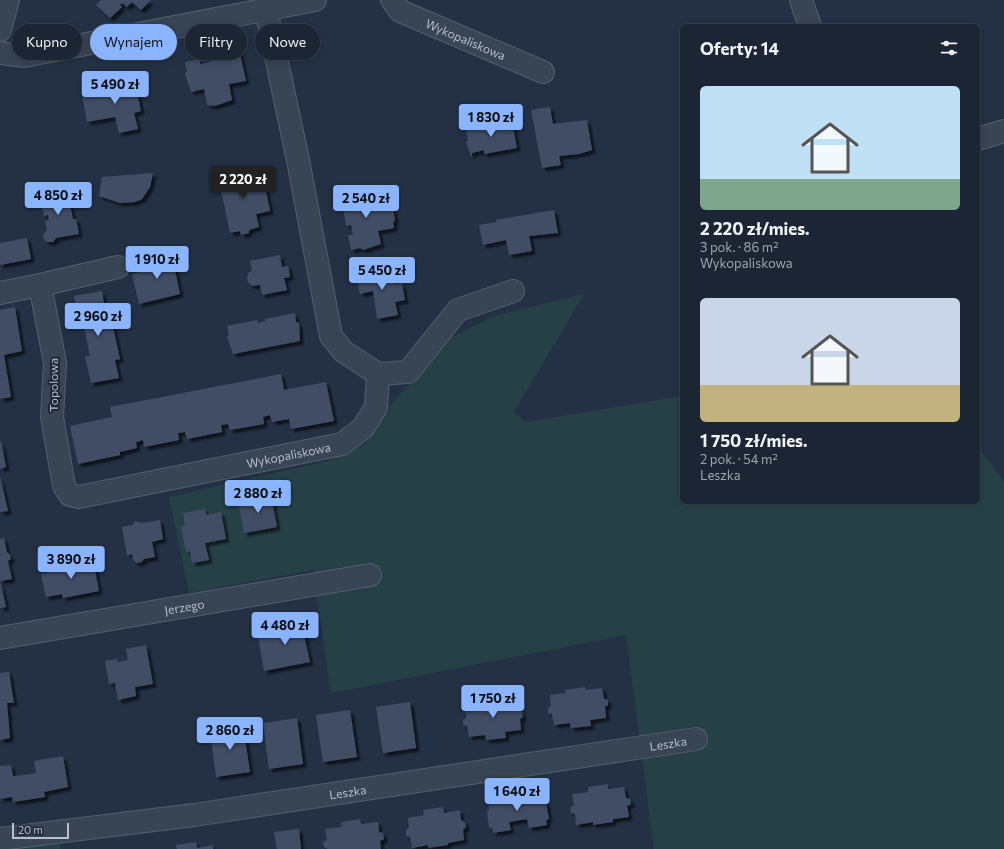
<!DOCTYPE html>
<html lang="pl">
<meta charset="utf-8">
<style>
body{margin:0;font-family:Commissioner,sans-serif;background:#283140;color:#f1f3f6;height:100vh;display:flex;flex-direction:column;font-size:15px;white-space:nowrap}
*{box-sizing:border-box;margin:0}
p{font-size:13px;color:#a0a5ac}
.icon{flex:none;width:22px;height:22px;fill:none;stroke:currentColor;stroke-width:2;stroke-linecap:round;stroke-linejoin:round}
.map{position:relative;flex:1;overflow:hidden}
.side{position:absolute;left:680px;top:24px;width:300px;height:480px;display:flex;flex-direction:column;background:#1b2534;border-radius:6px;box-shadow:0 2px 10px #0003,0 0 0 1px #39424f}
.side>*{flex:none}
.banner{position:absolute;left:12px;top:24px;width:380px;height:36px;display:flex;gap:8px}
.scale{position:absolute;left:12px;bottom:10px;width:57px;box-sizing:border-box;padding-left:4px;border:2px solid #b7bfce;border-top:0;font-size:11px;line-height:14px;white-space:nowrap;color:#b7bfce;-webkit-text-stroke:3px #1e283a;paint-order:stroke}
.price{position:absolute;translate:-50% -34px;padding:0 9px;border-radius:4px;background:#8ab4ff;color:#111;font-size:13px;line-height:26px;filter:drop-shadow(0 1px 2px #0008)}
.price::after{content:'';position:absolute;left:50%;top:24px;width:12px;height:9px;margin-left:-6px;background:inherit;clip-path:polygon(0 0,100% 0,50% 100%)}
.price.current{background:#222;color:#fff}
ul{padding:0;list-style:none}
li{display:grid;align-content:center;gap:8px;height:212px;padding:0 20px}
li span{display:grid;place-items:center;height:124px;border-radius:6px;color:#555}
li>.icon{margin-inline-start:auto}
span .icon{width:72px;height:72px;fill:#fffc;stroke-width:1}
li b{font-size:17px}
h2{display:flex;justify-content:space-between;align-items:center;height:48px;padding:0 20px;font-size:17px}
.tag{padding:0 14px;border-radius:18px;background:#1b2534;box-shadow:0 2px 10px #0003,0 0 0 1px #39424f;font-size:14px;line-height:36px}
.tag.current{background:#8ab4ff;color:#111}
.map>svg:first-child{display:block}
.green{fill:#264146}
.building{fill:#414e65;filter:url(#shadow)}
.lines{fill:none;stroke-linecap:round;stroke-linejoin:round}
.minor-casing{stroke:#555f6f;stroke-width:24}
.minor{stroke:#394454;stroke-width:22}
.labels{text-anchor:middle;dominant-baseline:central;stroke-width:4;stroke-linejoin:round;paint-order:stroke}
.street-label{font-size:12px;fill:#b7bfce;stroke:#1e283a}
</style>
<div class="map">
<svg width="1004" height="849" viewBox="0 0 1004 849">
<defs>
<filter id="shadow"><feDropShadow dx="3.5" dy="3.5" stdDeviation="1" flood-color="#0009"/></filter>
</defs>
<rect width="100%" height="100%" fill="#243145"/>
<g class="green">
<polygon points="584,294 514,412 526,422 682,396 682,502 978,502 978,446 1004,482 1004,849 654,849 626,635 331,693 313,570 189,593 169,497 328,461 365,445 395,400 453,337 494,316"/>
<polygon points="59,840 61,849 0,849"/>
</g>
<g class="building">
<polygon points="101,0 151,0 141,10 132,2 127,7 122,3 120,5 122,7 110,18 96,5"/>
<polygon points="236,35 246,81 229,84 232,100 215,106 207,105 204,89 191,92 185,74 187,71 185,62 200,59 200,64 211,62 210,57 215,56 212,39"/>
<polygon points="133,74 141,111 134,113 138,129 119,133 115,117 87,122 82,95 112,89 113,93 122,91 120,76"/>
<polygon points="550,107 553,124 587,120 592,150 579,154 559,156 561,165 542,168 531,110"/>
<polygon points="512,121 517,148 484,154 484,150 472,153 472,156 471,156 466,142 468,140 465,126 495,122 495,125"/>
<polygon points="237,167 237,171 248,169 250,182 264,180 270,211 256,214 259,227 249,230 249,233 241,235 240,231 230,233 218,175 228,173 228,170"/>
<polygon points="153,173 150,187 142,199 135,202 120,203 99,196 102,177"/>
<polygon points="370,189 373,206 389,203 390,208 393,209 395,220 393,223 394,228 378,231 381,244 363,250 360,248 351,250 348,235 353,235 351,225 346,226 341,195"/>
<polygon points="67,190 73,219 76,219 79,234 56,238 53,242 48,242 44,240 43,235 47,230 45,221 49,220 48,215 44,216 40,196"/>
<polygon points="554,210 558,233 529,236 532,251 509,255 506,240 483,245 479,225 496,222 496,220"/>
<polygon points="27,238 31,259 0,265 0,243"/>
<polygon points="171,251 180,294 139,304 132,274 150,270 149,266 153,265 151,256"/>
<polygon points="280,255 282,267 288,266 290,277 284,278 287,290 262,295 260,285 252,286 248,282 247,278 249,272 252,271 250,261"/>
<polygon points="393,268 396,284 402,283 405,300 395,302 398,315 377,319 373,291 360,294 356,275"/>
<polygon points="102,291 105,309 109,308 120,359 115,360 119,378 91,383 85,357 90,356 83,322 79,323 74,296"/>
<polygon points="15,307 22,351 4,355 11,397 0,399 0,310"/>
<polygon points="295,313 296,322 299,323 300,341 233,354 227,337 229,335 227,326 257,320 258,323 266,321 265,319"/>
<polygon points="281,374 284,390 326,382 334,421 291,429 289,419 272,422 270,415 263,417 264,424 230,430 228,424 221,425 222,432 187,439 185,432 178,433 179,440 144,447 143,440 136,442 137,448 120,452 120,455 78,464 70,426 112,417 110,407"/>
<polygon points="1,441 6,467 0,469 0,442"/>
<polygon points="0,477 8,511 0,512"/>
<polygon points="271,495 277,527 244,533 238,501"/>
<polygon points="205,509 206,515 221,512 226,539 205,543 209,560 192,563 190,551 186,552 181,526 185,526 183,513"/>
<polygon points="160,520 163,539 152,542 155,557 144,559 142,562 137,563 133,560 132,554 127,555 122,527 133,525 135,521 142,523"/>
<polygon points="4,538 7,552 10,555 11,559 8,561 12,579 0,581 0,539"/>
<polygon points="93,560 99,591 63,598 62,594 46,597 41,574 58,570 57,567"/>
<polygon points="0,581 6,607 0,608"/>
<polygon points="304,616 307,634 304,635 310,662 264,671 258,636 272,633 272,636 288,633 285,619"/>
<polygon points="146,645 153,684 135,687 136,696 118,700 115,683 109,684 105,661 117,659 117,662 128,660 126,649"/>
<polygon points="9,672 14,703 7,703 10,738 0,740 0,673"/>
<polygon points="585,687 586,690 602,688 604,699 608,700 608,705 605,707 606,718 590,720 591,726 571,728 570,723 554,725 552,714 548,713 548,708 551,706 550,695 566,693 565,690"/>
<polygon points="500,699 501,702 517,700 518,710 522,712 523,717 520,719 521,730 505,732 506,738 486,740 485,735 469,737 467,726 463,725 463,720 466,718 465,707 481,704 480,702"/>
<polygon points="410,702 416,748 383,753 376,707"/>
<polygon points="350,710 357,757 323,762 316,715"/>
<polygon points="297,718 303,764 269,769 263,723"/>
<polygon points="243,725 250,772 216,777 210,730"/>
<polygon points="63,756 68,787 44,792 45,797 13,802 12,797 0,799 0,766 11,765 13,776 25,775 36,773 34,761"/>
<polygon points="608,784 608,789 624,787 626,798 630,799 631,804 627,806 629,817 613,819 613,822 593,825 593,822 576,825 575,814 571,813 570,808 574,805 572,794 588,792 588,787"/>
<polygon points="542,791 543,802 546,802 549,819 546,820 547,825 529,828 527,819 509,822 511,830 493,833 492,828 489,828 487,810 489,810 488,799 500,800 499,798 506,797 507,804 525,801 524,794 536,794 535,792"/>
<polygon points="443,807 444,813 460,810 461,820 465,822 466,827 463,830 464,840 448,843 448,845 428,848 428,845 412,848 410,837 406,836 406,830 409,828 408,818 424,815 423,810"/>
<polygon points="360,819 361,824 378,822 379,832 383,833 384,839 380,841 381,849 328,849 324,847 323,842 327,840 325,829 342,827 341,822"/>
<polygon points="299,829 301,849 277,849 274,832"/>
<polygon points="196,842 197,848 213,845 213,849 177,849 176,845"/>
</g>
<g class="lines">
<defs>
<g id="minor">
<path id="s1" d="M392,0l8,11 143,61"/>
<polyline points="801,0 810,26"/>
<polyline points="0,30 8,0"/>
<polyline points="0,53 24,56 315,0"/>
<polyline points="978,139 1004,131"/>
<polyline points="40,285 118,267"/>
<path id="s2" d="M0,293l40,-8 15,78 -3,54 12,69 6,9 9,2 263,-53 21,-16 13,-21 2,-33 -34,-22 -13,-16 -33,-176 -32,-150"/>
<polyline points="378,374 408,372 458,310 513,291"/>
<path id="s3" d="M0,638l370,-63"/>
<path id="s4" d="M0,839l194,-24 502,-76"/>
</g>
</defs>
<use href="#minor" class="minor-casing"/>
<use href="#minor" class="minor"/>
</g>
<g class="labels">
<g class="street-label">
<text stroke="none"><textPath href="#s1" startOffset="85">Wykopaliskowa</textPath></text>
<text transform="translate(53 385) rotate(-90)">Topolowa</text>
<text stroke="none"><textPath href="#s2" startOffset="478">Wykopaliskowa</textPath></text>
<text stroke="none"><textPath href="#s3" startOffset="187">Jerzego</textPath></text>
<text stroke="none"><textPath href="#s4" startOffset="675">Leszka</textPath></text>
<text stroke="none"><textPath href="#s4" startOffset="351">Leszka</textPath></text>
</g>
</g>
</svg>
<div class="scale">20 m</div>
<b class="price" style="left:115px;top:105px">5 490 zł</b>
<b class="price" style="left:491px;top:138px">1 830 zł</b>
<b class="price current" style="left:243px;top:200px">2 220 zł</b>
<b class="price" style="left:58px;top:216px">4 850 zł</b>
<b class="price" style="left:366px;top:219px">2 540 zł</b>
<b class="price" style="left:157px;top:280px">1 910 zł</b>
<b class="price" style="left:382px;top:291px">5 450 zł</b>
<b class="price" style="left:98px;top:337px">2 960 zł</b>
<b class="price" style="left:258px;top:514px">2 880 zł</b>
<b class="price" style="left:71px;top:580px">3 890 zł</b>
<b class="price" style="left:285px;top:646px">4 480 zł</b>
<b class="price" style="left:493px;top:719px">1 750 zł</b>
<b class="price" style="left:230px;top:751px">2 860 zł</b>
<b class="price" style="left:517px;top:812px">1 640 zł</b>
<div class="banner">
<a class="tag">Kupno</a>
<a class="tag current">Wynajem</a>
<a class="tag">Filtry</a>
<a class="tag">Nowe</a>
</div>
<section class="side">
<h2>Oferty: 14<svg class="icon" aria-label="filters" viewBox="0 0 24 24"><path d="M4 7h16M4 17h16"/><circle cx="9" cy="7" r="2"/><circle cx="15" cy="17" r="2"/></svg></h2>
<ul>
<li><span style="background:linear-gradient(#bfe0f5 75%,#7fa58c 0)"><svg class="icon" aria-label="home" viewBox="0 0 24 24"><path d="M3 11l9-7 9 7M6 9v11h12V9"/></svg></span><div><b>2 220 zł/mies.</b><p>3 pok. · 86 m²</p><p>Wykopaliskowa</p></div></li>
<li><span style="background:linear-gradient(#c9d6e8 70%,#c2b280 0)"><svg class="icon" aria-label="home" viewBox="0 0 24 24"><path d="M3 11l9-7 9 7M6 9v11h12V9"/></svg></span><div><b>1 750 zł/mies.</b><p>2 pok. · 54 m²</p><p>Leszka</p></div></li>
</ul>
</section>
</div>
